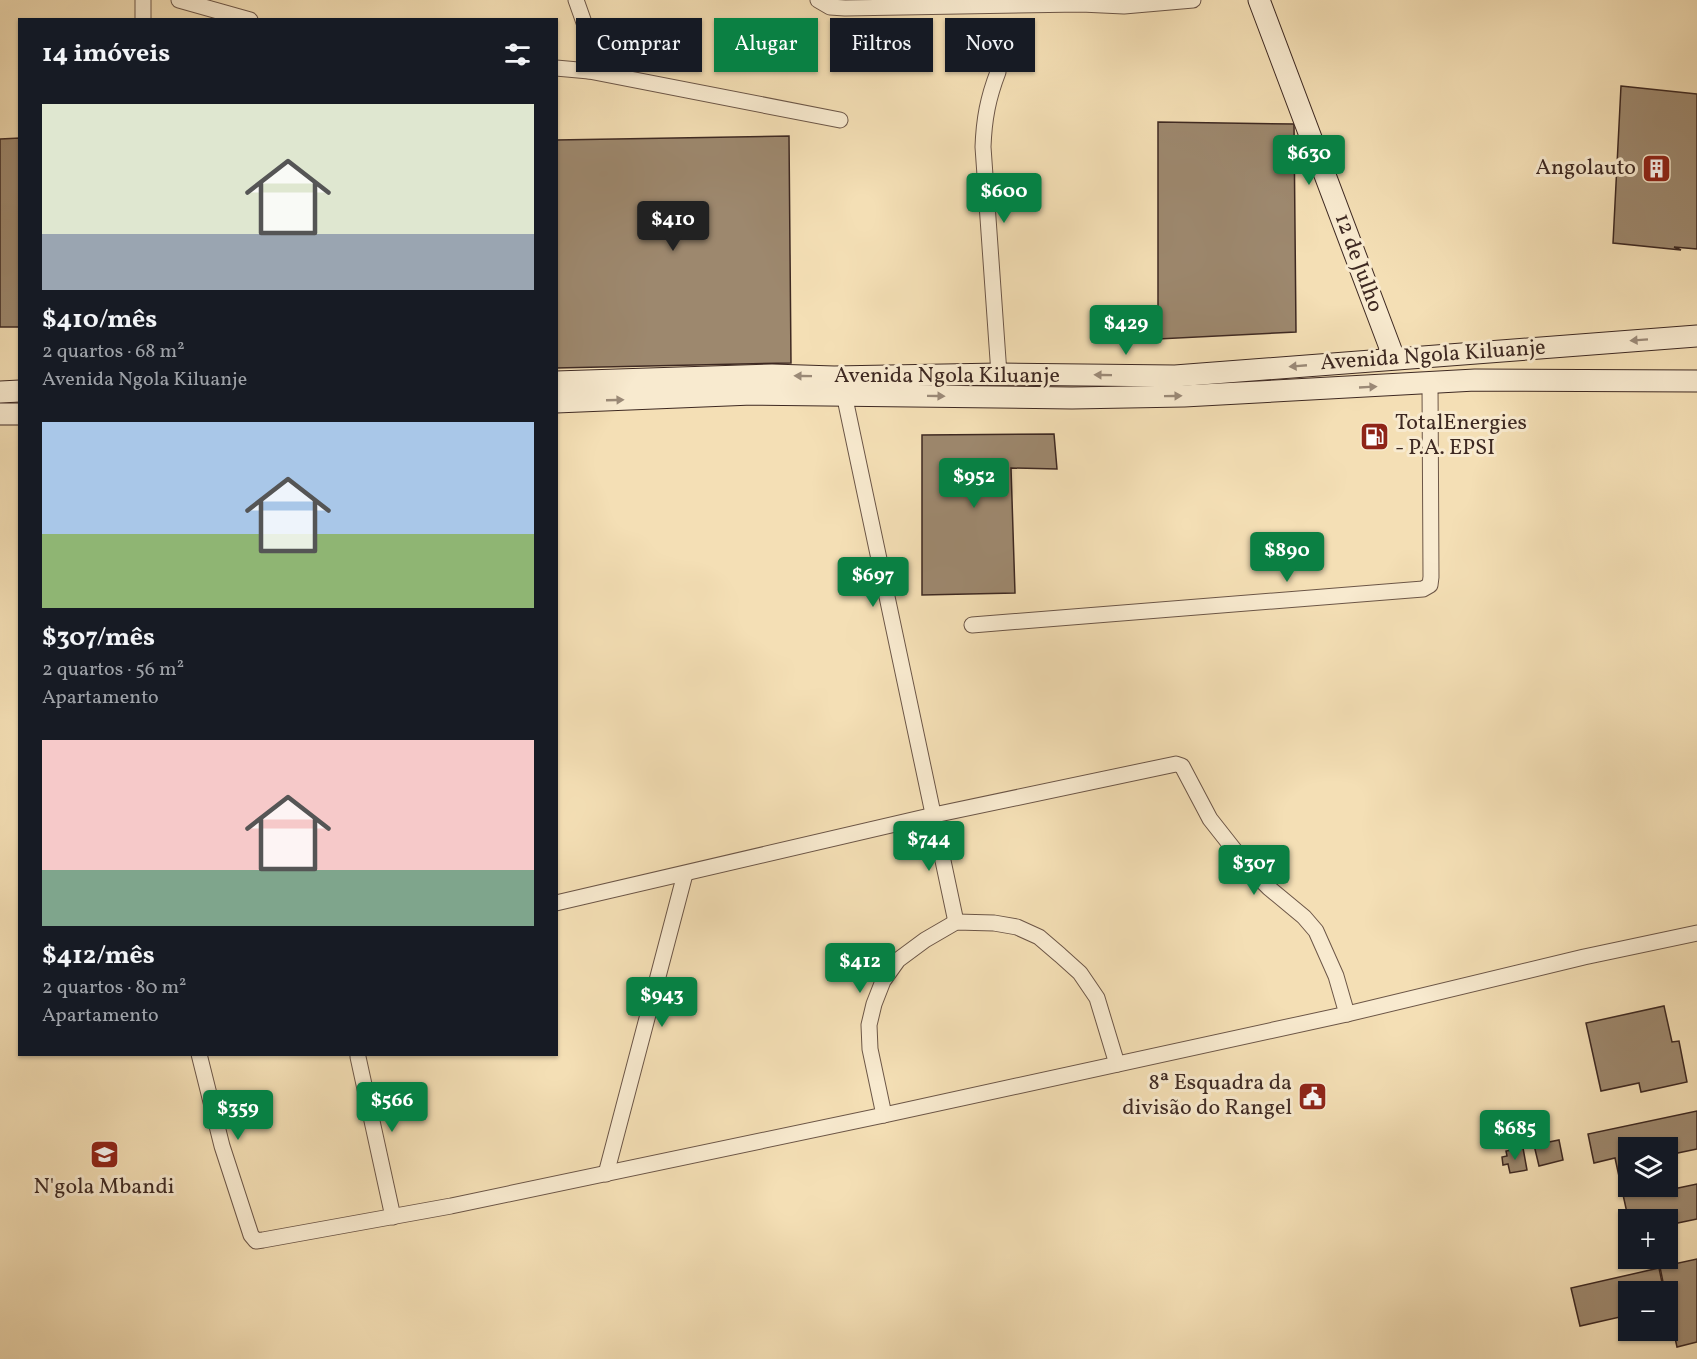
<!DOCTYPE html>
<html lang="pt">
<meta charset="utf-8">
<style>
body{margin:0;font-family:Vollkorn,serif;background:#242831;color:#f1f3f6;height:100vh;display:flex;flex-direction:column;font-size:22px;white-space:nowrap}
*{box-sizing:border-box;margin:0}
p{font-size:20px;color:#9ea1a6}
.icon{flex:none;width:33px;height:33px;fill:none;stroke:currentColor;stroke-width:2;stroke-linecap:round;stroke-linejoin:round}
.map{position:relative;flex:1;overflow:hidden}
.side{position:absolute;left:18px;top:18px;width:540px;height:1038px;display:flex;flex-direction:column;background:#171b24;border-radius:0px;box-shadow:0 2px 4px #0004}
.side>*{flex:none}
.banner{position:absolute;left:576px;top:18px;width:570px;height:54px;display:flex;gap:12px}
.tools{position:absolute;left:1618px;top:1137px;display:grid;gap:12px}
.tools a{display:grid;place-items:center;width:60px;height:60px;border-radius:0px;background:#171b24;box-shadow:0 2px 4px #0004;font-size:30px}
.price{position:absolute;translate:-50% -51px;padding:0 14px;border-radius:6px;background:#0b8043;color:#fff;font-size:20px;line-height:39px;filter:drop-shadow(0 2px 3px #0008)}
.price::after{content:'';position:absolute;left:50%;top:36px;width:18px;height:14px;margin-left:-9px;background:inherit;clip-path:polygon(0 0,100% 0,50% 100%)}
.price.current{background:#222;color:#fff}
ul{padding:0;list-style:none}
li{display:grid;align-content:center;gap:12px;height:318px;padding:0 24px}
li span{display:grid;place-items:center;height:186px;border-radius:0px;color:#555}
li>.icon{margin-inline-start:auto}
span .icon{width:108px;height:108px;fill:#fffc;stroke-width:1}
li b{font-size:26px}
h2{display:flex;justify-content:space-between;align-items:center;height:72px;padding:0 24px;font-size:26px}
.tag{padding:0 21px;border-radius:0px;background:#171b24;box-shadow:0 2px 4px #0004;font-size:21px;line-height:54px}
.tag.current{background:#0b8043;color:#fff}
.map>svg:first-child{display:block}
.building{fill:#9d886e;stroke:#3e2922;stroke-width:1.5}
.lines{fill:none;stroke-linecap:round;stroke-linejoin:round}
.street-casing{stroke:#6c5647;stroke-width:17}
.secondary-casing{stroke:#3e2922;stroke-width:23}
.street{stroke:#f8eacf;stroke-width:15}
.secondary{stroke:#f8eacf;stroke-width:21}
.oneway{fill:#9b8a78}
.labels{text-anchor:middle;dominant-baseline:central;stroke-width:6;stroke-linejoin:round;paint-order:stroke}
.poi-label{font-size:22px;fill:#3e2922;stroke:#f8eacf;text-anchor:end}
.street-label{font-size:22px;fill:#3e2922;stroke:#f8eacf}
</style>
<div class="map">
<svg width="1697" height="1359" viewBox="0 0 1697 1359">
<rect width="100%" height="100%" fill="#f4dfb5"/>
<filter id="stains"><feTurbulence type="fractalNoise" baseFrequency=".00333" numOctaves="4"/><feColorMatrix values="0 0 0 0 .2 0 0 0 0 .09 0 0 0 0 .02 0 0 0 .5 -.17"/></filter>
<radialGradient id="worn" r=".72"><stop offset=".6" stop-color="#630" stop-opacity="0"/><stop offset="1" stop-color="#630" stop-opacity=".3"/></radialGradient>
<g class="building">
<polygon points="1621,86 1697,94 1697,249 1674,247 1681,250 1613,243"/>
<polygon points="1158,122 1294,124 1296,332 1158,339"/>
<polygon points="789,136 791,363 556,368 556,140"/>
<polygon points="20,138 20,327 0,327 0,139"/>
<polygon points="1054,434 1057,469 1011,468 1015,593 922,595 922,435"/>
<polygon points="1664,1006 1672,1042 1679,1041 1687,1082 1641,1092 1639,1083 1601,1091 1586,1023"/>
<polygon points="1697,1111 1697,1149 1668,1155 1668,1148 1629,1148 1629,1186 1658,1186 1659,1192 1697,1184 1697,1219 1668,1225 1668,1220 1629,1220 1629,1222 1615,1158 1594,1163 1588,1134"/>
<polygon points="1559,1140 1563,1160 1539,1166 1534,1145"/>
<polygon points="1523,1148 1527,1170 1510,1173 1508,1164 1503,1165 1502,1157 1507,1156 1506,1151"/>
<polygon points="1697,1259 1697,1342 1677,1347 1668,1306 1668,1292 1665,1292 1660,1267"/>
<polygon points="1659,1268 1664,1292 1629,1292 1629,1315 1580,1326 1571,1288"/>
</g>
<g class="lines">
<defs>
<g id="street">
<polyline points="179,0 250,20"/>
<polyline points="576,0 587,31 589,71"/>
<polyline points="818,0 830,7 845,8 1081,4 1124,6 1193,0"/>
<polyline points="143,20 143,0"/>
<polyline points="556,68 589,71 840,120"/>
<path d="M998,72c-10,26 -14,47 -15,75l16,227"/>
<polyline points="844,394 956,922"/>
<polyline points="972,625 1423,589 1430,585 1431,577 1430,383"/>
<polyline points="556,903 934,815 1176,764 1182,766 1210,819 1247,866 1269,888 1304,917 1316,931 1336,976 1347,1014"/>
<polyline points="199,1054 222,1146 251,1235 256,1241 263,1240 451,1206 884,1115 1347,1014 1584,957 1697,933"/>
<polyline points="358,1057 393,1217"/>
<polyline points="884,1115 870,1049 869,1025 874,1004 883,981 898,960 925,940 956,922 994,923 1017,927 1039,937 1060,955 1080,973 1097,998 1117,1064"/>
<polyline points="606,1174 685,874"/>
</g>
<g id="secondary">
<polyline points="1259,0 1394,358"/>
<polyline points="556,382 772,375 834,377 999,374 1175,376 1697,336"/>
<polyline points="0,392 20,391"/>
<polyline points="556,402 752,394 1072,398 1184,396 1475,380 1697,381"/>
<polyline points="0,414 20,414"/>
</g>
</defs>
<use href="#street" class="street-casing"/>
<use href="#secondary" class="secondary-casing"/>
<use href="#street" class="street"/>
<use href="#secondary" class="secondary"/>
</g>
<defs><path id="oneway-solid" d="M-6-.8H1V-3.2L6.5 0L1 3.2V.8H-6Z" transform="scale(1.5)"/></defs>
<g class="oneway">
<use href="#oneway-solid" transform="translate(1639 340) rotate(176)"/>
<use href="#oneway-solid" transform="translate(1298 366) rotate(175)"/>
<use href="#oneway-solid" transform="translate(1103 375) rotate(-179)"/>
<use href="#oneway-solid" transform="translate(803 376) rotate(-179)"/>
<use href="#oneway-solid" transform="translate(1368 387) rotate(-3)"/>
<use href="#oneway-solid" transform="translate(936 396) rotate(1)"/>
<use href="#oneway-solid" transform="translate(1173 396) rotate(-1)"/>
<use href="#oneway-solid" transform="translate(615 400) rotate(-2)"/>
</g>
<defs>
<symbol id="building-square" viewBox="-11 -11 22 22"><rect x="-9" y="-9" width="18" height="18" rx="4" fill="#8f2418" stroke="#f8eacf"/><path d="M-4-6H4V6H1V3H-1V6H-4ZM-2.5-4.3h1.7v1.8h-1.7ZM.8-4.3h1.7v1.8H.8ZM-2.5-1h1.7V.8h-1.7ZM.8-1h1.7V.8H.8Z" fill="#fff"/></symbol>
<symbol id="fuel-square" viewBox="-11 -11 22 22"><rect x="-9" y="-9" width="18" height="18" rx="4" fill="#8f2418" stroke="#f8eacf"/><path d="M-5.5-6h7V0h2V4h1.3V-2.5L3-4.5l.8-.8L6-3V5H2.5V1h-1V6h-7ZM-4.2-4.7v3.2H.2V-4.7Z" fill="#fff"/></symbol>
<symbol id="civic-square" viewBox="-11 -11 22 22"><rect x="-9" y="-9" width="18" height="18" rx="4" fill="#8f2418" stroke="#f8eacf"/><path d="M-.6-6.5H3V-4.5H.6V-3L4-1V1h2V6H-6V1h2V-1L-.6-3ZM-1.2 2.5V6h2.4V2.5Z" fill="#fff"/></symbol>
<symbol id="university-square" viewBox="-11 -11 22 22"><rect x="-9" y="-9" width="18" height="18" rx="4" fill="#8f2418" stroke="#f8eacf"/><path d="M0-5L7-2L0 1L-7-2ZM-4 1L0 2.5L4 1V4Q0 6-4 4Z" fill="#fff"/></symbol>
</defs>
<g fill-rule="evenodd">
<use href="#building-square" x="1640" y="152" width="33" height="33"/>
<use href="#fuel-square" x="1358" y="420" width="33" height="33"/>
<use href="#civic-square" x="1296" y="1080" width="33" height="33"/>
<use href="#university-square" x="88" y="1138" width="33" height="33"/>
</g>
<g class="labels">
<g class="poi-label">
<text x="1636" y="168">Angolauto</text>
<text x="1395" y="423" text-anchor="start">TotalEnergies<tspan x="1395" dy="25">- P.A. EPSI</tspan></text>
<text x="1292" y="1083">8ª Esquadra da<tspan x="1292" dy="25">divisão do Rangel</tspan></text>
<text x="104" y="1187" text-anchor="middle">N'gola Mbandi</text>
</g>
<g class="street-label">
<text transform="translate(1358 263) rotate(70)">12 de Julho</text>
<text transform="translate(1433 356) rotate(-4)">Avenida Ngola Kiluanje</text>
<text x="947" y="376">Avenida Ngola Kiluanje</text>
</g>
</g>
<rect width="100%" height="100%" filter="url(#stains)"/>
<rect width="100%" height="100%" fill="url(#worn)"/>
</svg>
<div class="tools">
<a><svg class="icon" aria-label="layers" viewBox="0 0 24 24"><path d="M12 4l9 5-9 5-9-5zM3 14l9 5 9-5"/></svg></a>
<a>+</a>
<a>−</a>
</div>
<b class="price" style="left:1309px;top:186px">$630</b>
<b class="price" style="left:1004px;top:224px">$600</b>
<b class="price current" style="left:673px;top:252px">$410</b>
<b class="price" style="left:1126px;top:356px">$429</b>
<b class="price" style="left:974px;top:509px">$952</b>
<b class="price" style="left:1287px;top:583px">$890</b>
<b class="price" style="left:873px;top:608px">$697</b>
<b class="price" style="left:929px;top:872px">$744</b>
<b class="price" style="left:1254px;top:896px">$307</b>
<b class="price" style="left:860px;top:994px">$412</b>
<b class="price" style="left:662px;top:1028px">$943</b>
<b class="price" style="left:392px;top:1133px">$566</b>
<b class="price" style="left:238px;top:1141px">$359</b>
<b class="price" style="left:1515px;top:1161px">$685</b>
<div class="banner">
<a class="tag">Comprar</a>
<a class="tag current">Alugar</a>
<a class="tag">Filtros</a>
<a class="tag">Novo</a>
</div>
<section class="side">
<h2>14 imóveis<svg class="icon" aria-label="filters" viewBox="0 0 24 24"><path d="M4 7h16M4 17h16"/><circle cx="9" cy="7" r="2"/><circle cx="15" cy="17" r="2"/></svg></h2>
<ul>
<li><span style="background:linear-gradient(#dfe7d0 70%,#9aa5b1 0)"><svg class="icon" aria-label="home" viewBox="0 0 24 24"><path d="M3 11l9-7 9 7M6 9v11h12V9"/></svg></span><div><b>$410/mês</b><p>2 quartos · 68 m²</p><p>Avenida Ngola Kiluanje</p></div></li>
<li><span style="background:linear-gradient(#a9c7e8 60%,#8fb573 0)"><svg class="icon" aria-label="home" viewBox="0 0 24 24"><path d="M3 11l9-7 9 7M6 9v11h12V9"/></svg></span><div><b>$307/mês</b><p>2 quartos · 56 m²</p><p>Apartamento</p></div></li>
<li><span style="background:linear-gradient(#f6c9c9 70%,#7fa58c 0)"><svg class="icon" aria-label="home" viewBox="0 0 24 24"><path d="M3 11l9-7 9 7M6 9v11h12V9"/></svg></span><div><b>$412/mês</b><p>2 quartos · 80 m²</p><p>Apartamento</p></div></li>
</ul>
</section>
</div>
